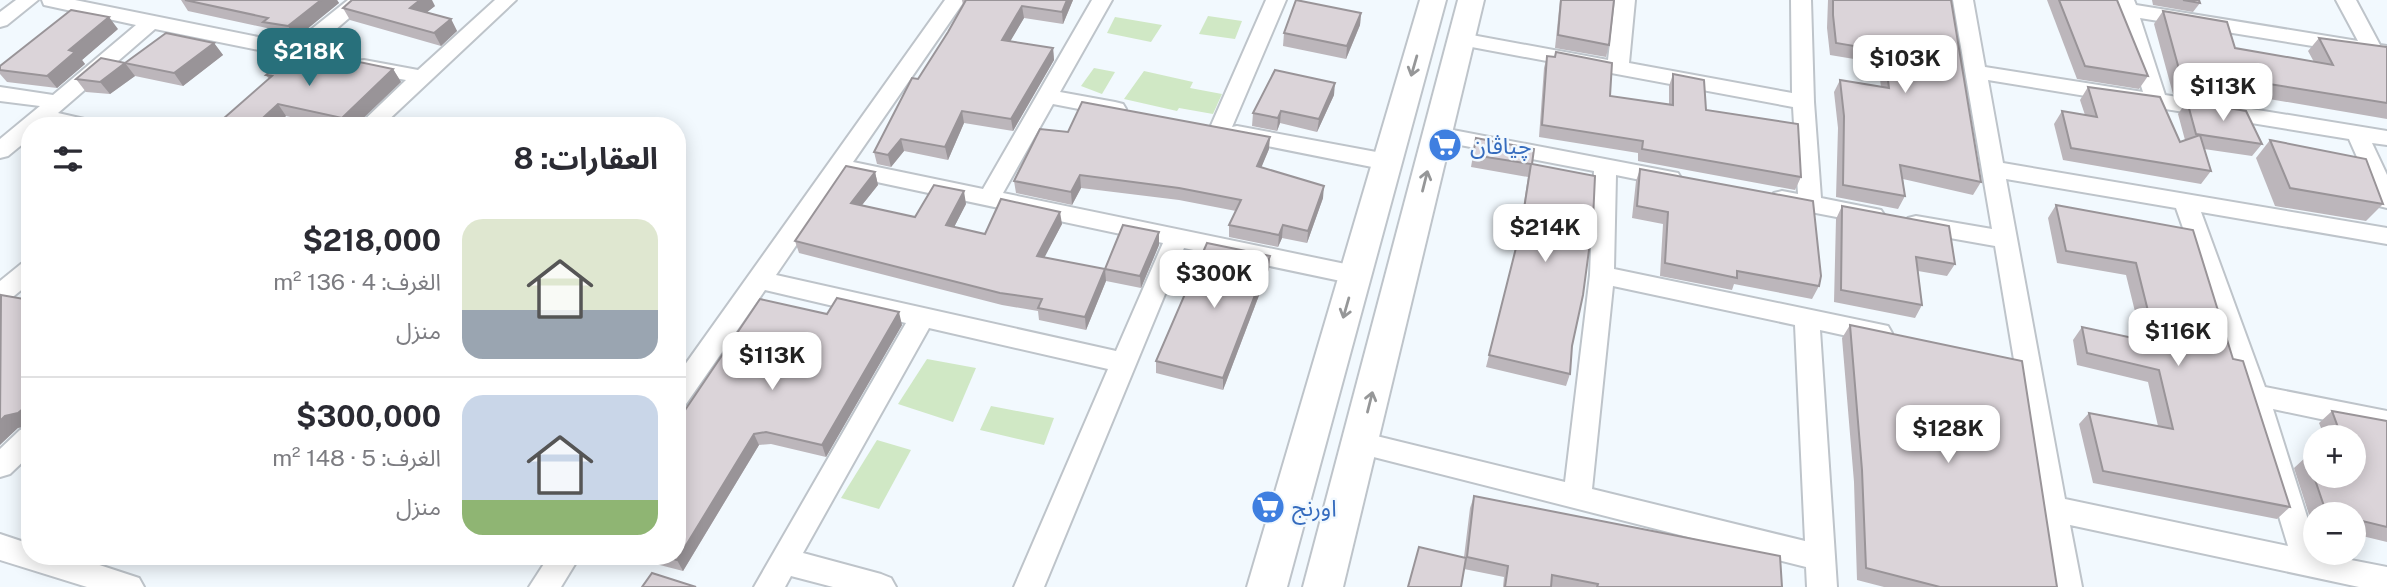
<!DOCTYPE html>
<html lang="ar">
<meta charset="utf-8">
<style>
body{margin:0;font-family:"Public Sans","Noto Sans Arabic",sans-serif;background:#f2f2f3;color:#2b2b33;direction:rtl;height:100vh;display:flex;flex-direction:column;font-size:26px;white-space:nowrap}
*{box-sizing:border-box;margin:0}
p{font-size:23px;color:#7c7c81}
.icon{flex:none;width:38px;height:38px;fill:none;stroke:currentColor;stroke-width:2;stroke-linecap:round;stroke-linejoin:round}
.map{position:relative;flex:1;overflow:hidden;direction:ltr}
.sheet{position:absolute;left:21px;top:117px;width:665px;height:448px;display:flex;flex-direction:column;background:#fff;border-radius:28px;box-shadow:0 4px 18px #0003;direction:rtl}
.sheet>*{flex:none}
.buttons{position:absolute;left:2303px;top:425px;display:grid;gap:14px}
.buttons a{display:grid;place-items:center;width:63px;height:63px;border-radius:50%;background:#fff;box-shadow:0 4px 18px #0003;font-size:35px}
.price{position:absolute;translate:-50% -60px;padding:0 16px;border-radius:14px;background:#fff;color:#222;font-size:23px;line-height:46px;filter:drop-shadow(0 2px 4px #0008)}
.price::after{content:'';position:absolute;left:50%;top:42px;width:21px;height:16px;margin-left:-10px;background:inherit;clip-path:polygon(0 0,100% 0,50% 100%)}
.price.selected{background:#28707b;color:#fff}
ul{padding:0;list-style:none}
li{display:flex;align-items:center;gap:21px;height:175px;padding:0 28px}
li+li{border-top:2px solid #e1e1e2}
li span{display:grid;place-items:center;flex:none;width:196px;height:140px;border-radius:21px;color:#555}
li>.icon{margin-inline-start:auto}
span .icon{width:84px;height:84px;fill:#fffc;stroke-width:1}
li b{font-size:30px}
h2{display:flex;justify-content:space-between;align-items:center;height:84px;padding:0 28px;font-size:30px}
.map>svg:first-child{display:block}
.green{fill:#d0e8c5}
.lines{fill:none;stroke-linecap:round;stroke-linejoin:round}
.street-casing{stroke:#bec4ca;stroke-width:4}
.secondary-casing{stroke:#bec4ca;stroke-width:4}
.street{fill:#fff;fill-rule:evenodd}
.secondary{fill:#fff;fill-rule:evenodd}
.wall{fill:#bcb6bb}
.shaded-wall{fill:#999498}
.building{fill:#dbd4d9;stroke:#999498;stroke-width:2}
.oneway{stroke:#969798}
.labels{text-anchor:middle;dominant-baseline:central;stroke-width:5;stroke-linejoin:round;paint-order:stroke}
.shop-label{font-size:23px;fill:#366cbe;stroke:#f2f9fe;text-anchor:start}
</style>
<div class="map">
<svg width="2387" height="587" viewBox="0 0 2387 587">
<rect width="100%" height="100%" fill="#f2f9fe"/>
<g class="green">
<polygon points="1208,16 1242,21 1235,39 1199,34"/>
<polygon points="1115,17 1162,25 1151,42 1107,33"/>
<polygon points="1094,68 1115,72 1102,94 1081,86"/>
<polygon points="1144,71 1193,82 1190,88 1222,94 1213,114 1179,108 1177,111 1124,99"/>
<polygon points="927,359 976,368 953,422 898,404"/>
<polygon points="991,406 1054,418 1044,445 980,430"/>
<polygon points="877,440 911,450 879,509 841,498"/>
</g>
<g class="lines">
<defs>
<g id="street">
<polygon points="16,0 38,0 7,25 0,27 0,12"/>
<polygon points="42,0 75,0 293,44 348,0 370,0 313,49 335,53 338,58 335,63 328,64 155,29 58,113 93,121 96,126 30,126 30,138 8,156 0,158 0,139 40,106 0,101 0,87 53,95 136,25 44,5"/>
<polygon points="495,0 516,0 382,126 358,126 406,80 357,71 354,66 357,61 364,60 418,70"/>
<path d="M945,0h20l-112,162 130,27 109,-189h20l-52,92 55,10 8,2 3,5 -3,5 -8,2 -62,-12 -50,89 352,73 9,3 3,6 -3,6 -9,3 -171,-36 -140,339h-30l94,-218 -179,-41 -126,225 78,21 10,4 5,9h-63l-42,-11 -6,11h-31l152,-264 -141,-33 -79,114 -9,3v-31zM844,175l319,68 -47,108 -340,-76z"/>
<polygon points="1266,0 1286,0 1232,127 1237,126 1387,154 1395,157 1398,162 1395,167 1387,170 1237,140 1227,135 1212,135 1209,130"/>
<polygon points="1615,0 1635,0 1629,63 1792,93 1791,0 1811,0 1814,102 1821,198 1881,210 1885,216 1881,222 1873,224 1774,205 1771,199 1774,193 1782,191 1798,194 1793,107 1461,45 1454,43 1451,39 1454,35 1461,33 1608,60"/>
<path d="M1953,0h20l12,67 158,25 -29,-92h20l2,5 222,36 -22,-41h20l24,45 7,1v12l-247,-40 25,77 222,36v14l-15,-2 15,32v33l-8,-2 -3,-6 -27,-61 -361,-59 15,83 384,65v16l-186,-32 64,175 122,24v22l-114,-24 42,133v11l72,14v20h-28l-289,-62 12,62h-30l-57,-341 -79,-14 -8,-2 -4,-6 4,-6 8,-2 76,13zM2006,179l170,29 66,187 46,151 -223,-47z"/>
<path d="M1437,127l241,46 3,5 -3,5 -8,3 -54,-11 -2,94 274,57 4,7 -4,7 -9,3 -59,-13 17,257h-30l-1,-20 -456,-116 -4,-8 4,-8 10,-3 205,50 25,-207 4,-104 -165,-32 -3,-5 3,-5zM1613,286l182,39 10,216 -213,-52z"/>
<polygon points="30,261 30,283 9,300 0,303 0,281 21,264"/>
<polygon points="30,427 30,455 10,474 0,477 0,449 20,430"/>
<polygon points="0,534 30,544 30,556 72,556 139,578 144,587 87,587 0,560"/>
<polygon points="549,556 580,556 561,587 529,587"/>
</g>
<g id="secondary">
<polygon points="1420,0 1446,0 1287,587 1247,587"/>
<polygon points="1458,0 1484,0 1343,587 1303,587"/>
</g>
</defs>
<use href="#street" class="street-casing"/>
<use href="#secondary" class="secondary-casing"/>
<use href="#street" class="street"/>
<use href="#secondary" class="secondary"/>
</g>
<g class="wall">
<polygon points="181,0 337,0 339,3 296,38 271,34 267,28 188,11"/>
<polygon points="962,0 1073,0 1063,24 1024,18 1010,41 1053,48 1054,60 1013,131 964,123 948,160 904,151 891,167 877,164 874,152 948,32 963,5"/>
<polygon points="1560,0 1614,0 1609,45 1606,57 1555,48"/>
<polygon points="1828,0 1951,0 1981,182 1973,195 1903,179 1905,196 1898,209 1836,197 1838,128 1834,92 1840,80 1881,87 1878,63 1830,55 1827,28"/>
<polygon points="2047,0 2117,0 2148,76 2139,89 2077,79"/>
<polygon points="2152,0 2199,0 2200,3 2193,12 2153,5"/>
<polygon points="435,6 427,12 451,19 457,31 441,46 350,20 343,8"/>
<polygon points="2163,11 2235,48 2314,62 2308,51 2319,38 2387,47 2387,119 2234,93 2227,102 2173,94 2154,24"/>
<polygon points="1361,13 1360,25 1346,59 1283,46 1284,33"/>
<polygon points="118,29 82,60 85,64 57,88 7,82 0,74 0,70"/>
<polygon points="214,43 223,55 183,86 135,76 110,94 86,92 76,79 125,63"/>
<polygon points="1556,52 1610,96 1669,105 1669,86 1673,74 1706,110 1801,177 1795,190 1638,161 1638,153 1539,137 1544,68 1547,56 1555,57"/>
<polygon points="393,69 401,82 355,126 329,126 286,116 276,126 269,79 266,75"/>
<polygon points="2088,87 2180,142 2185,140 2178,114 2187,101 2262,144 2252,156 2204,149 2211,171 2201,184 2063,160 2054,124 2062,111 2085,115 2080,100"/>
<polygon points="1334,95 1317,132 1280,123 1277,131 1252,126 1253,113"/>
<polygon points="1476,138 1532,164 1572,346 1570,374 1566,386 1486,367 1518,241 1528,177 1471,167"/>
<polygon points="2270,140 2383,204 2366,221 2275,206 2256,158"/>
<polygon points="1269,149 1261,167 1323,198 1307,243 1282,238 1278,247 1229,237 1229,225 1236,211 1179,200 1081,188 1072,205 1016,193 1014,181"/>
<polygon points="1640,169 1819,286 1812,299 1734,284 1732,290 1660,276 1663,224 1632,218 1636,181"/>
<polygon points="875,172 878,185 862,205 915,217 966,204 954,227 985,234 1062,224 1044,257 1105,269 1159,232 1159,245 1141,288 1106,281 1086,330 1039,320 1038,311 1002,305 799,253 795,241"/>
<polygon points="2056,205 2193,230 2233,359 2290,507 2277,519 2093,483 2079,424 2089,413 2158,426 2148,382 2077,365 2073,340 2082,327 2142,340 2126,275 2057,263 2048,218"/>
<polygon points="1842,206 1955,264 1947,276 1918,271 1922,305 1915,318 1834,302 1836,219"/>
<polygon points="1270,256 1269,269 1223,390 1156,373 1156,361"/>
<polygon points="827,314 902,325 826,457 771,444 759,445 683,571 625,556 677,556"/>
<polygon points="1850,325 2057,587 1884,587 1857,580 1854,482 1842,338"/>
<polygon points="2332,411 2387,421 2387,542 2354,534 2354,514 2315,514 2315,525 2312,524 2294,468 2307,456 2354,476 2354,438 2325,438 2319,423"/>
<polygon points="1474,496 1782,587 1503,587 1504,577 1464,569 1464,557 1470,508"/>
</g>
<g class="shaded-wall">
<polygon points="321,0 337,0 339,3 296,38 288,26"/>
<polygon points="420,0 432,0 435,6 417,20 410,8"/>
<polygon points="1067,0 1073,0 1063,24 1062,12"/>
<polygon points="1022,6 1024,18 1004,52 1002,40"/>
<polygon points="1361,13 1360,25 1346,59 1347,46"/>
<polygon points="109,17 118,29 82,60 85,64 57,88 47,76 69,50"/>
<polygon points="451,19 457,31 441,46 434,33"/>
<polygon points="214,43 223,55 183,86 174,73"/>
<polygon points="1053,48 1054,60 1013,131 1011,119"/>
<polygon points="125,63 135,76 110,94 100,82"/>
<polygon points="393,69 401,82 355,126 347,126 342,118"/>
<polygon points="1335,83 1334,95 1317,132 1319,119"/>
<polygon points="278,104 286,116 276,126 254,126"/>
<polygon points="962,111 964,123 948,160 945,147"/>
<polygon points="1281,111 1280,123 1277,131 1278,118"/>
<polygon points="1270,137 1269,149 1257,178 1257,166"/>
<polygon points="901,139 904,151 891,167 888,155"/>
<polygon points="875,172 878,185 854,215 851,203"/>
<polygon points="1080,175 1081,188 1072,205 1071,192"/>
<polygon points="1324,186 1323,198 1307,243 1308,231"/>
<polygon points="964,191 966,204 949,237 946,225"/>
<polygon points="1060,212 1062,224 1039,268 1037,256"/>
<polygon points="1283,225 1282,238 1278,247 1279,235"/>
<polygon points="1159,232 1159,245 1141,288 1140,276"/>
<polygon points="1270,256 1269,269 1223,390 1223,378"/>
<polygon points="1105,269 1106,281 1086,330 1085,317"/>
<polygon points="899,312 902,325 826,457 822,445"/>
<polygon points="30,403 30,426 18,428 0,445 0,421 5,416"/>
<polygon points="754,434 759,445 683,571 677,560"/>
</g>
<g class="building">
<polygon points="185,0 321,0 288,26 263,22 268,18"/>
<polygon points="352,0 420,0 410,8 451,19 434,33 343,8"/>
<polygon points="966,0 1067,0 1062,12 1022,6 1002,40 1053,48 1011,119 962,111 945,147 901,139 888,155 874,152 912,78 918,79 948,32"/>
<polygon points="1296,0 1361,13 1347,46 1284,33"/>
<polygon points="1561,0 1614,0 1609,45 1558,35"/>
<polygon points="1833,0 1951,0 1981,182 1900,165 1905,196 1843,185 1844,116 1840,80 1889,88 1884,51 1836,43 1833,15"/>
<polygon points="2059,0 2117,0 2148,76 2085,66"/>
<polygon points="2183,0 2199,0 2200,3"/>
<polygon points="71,10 109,17 69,50 75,52 47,76 0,70 0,66"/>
<polygon points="2163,11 2227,22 2235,48 2333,65 2319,38 2387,47 2387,103 2232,78 2237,89 2182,80"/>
<polygon points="166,33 214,43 174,73 125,63 100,82 76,79 101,58 125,63"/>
<polygon points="297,49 393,69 342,118 278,104 254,126 215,126 272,76 266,75"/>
<polygon points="1556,52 1612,63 1610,96 1673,105 1673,74 1704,80 1706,110 1798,124 1801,177 1642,149 1643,141 1542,125 1547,56 1555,57"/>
<polygon points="1275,70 1335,83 1319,119 1281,111 1278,118 1253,113"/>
<polygon points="2088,87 2160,97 2180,142 2200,135 2211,171 2071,148 2062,111 2097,117"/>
<polygon points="2187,101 2246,111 2262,144 2196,134"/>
<polygon points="1082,102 1270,137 1257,166 1324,186 1308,231 1283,225 1279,235 1229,225 1241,200 1179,188 1080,175 1071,192 1014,181 1040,129 1068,132"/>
<polygon points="1476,138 1534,149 1532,164 1595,176 1593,220 1583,295 1572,346 1570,374 1489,355 1521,228 1531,164 1473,155"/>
<polygon points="2270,140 2366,159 2383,204 2290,188"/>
<polygon points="846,166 875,172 851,203 915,217 934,185 964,191 946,225 985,234 1001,199 1060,212 1037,256 1105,269 1085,317 1038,308 1042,299 1000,293 795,241"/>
<polygon points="1640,169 1813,201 1821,276 1819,286 1737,271 1737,278 1665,263 1668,212 1637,206"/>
<polygon points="2056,205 2193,230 2233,359 2243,361 2290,507 2103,471 2089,413 2173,429 2159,370 2087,353 2082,327 2156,343 2136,263 2066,251"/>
<polygon points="1842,206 1949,226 1955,264 1916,257 1922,305 1841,290"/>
<polygon points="1123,225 1159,232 1140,276 1105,269"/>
<polygon points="1207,243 1270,256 1223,378 1156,361"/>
<polygon points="1,295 30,300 30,403 18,413 5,416 0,421"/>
<polygon points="837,298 899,312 822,445 766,432 754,434 677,560 663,556 677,556 677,422 760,299 827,314"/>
<polygon points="1850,325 2022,361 2057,587 1940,587 1866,568 1862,470"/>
<polygon points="2332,411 2387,421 2387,527 2354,519 2354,514 2335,514 2326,512 2307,456 2315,457 2315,476 2354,476 2354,438 2342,438"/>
<polygon points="1474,496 1780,556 1782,587 1597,587 1598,584 1552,575 1551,587 1505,587 1508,566 1467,557"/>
<polygon points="1419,547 1466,558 1461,587 1408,587"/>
<polygon points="652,573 696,587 642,587"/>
</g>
<defs><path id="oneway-shaft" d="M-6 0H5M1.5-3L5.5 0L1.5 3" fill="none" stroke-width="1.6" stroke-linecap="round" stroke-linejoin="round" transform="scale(1.75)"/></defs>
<g class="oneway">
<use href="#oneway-shaft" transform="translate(1414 66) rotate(106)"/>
<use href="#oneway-shaft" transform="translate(1425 181) rotate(-76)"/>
<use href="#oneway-shaft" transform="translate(1346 308) rotate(106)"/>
<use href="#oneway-shaft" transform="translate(1370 402) rotate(-76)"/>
</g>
<defs>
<symbol id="supermarket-disc" viewBox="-11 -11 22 22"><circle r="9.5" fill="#3f7fe0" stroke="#f2f9fe"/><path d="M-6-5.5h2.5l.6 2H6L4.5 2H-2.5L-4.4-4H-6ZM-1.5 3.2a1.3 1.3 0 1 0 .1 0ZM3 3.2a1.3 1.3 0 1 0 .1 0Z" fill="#fff"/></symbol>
</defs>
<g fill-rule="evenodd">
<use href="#supermarket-disc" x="1426" y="126" width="38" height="38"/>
<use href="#supermarket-disc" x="1249" y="488" width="38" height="38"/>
</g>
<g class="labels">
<g class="shop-label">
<text x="1470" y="145">چياڤان</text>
<text x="1292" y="507">اورنج</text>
</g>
</g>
</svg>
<div class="buttons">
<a>+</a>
<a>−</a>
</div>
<b class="price selected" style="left:309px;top:88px">$218K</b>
<b class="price" style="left:1905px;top:95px">$103K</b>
<b class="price" style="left:2223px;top:123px">$113K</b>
<b class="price" style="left:1545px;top:264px">$214K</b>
<b class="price" style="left:1214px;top:310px">$300K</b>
<b class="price" style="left:2178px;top:368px">$116K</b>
<b class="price" style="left:772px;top:392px">$113K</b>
<b class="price" style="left:1948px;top:465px">$128K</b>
<section class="sheet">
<h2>العقارات: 8<svg class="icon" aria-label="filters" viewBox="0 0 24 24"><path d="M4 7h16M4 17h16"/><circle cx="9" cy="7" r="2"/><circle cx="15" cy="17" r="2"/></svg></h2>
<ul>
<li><span style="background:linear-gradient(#dfe7d0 65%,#9aa5b1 0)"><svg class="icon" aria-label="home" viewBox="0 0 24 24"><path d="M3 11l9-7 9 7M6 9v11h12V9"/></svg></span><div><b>$218,000</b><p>الغرف: 4 · 136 m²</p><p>منزل</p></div></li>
<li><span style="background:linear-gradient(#c9d6e8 75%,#8fb573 0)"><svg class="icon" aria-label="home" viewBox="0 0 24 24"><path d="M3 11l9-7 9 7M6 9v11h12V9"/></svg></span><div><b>$300,000</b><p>الغرف: 5 · 148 m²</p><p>منزل</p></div></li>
</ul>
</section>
</div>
